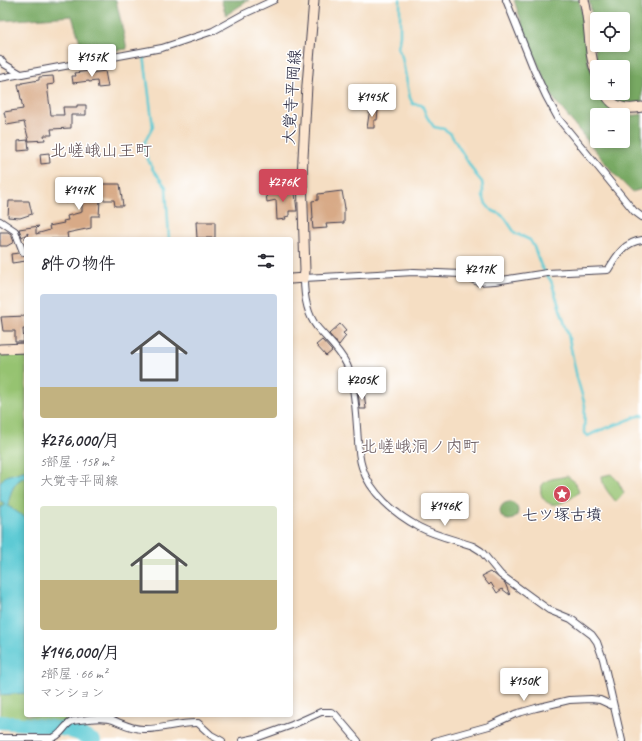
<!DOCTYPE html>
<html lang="ja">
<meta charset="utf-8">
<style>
body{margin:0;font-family:Caveat,"Klee One",sans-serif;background:#f2f2f3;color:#2b2b33;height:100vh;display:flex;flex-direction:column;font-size:15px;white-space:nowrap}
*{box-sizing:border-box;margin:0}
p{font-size:13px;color:#7c7c81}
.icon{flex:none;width:22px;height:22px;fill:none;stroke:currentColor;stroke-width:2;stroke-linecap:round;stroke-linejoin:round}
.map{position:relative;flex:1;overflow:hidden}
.details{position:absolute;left:24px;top:237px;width:269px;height:480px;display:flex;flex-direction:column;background:#fff;border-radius:4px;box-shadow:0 2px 6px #0003}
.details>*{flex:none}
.buttons{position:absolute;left:590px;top:12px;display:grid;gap:8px}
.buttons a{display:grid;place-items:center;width:40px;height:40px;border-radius:4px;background:#fff;box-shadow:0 2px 6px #0003;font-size:20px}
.price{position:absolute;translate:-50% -34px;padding:0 9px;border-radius:4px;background:#fff;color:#222;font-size:13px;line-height:26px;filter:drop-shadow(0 1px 2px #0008)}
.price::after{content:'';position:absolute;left:50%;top:24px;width:12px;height:9px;margin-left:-6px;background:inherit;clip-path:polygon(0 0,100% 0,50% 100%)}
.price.current{background:#d1495b;color:#fff}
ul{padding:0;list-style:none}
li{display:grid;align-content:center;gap:8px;height:212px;padding:0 16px}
li span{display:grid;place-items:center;height:124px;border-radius:4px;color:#555}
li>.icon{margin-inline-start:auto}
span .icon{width:72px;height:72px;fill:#fffc;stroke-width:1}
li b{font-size:17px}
h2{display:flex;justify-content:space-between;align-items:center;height:48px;padding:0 16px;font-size:17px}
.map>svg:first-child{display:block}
.green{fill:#96c371;stroke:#5c7256}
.forest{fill:#78a963;stroke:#4d664f;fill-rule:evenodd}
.water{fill:#5dcad4;stroke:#407688}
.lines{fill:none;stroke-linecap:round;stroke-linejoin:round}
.stream{stroke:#5dcad4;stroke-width:2.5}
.river{stroke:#5dcad4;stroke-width:14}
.building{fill:#d8aa87}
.street-casing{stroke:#423e4f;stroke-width:8}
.secondary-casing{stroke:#423e4f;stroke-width:11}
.street{stroke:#fff;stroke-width:6}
.secondary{stroke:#fce5cf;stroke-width:9}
.labels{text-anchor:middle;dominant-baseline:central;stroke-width:3;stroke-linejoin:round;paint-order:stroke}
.street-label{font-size:16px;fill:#22223b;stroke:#fff}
.poi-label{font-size:16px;fill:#22223b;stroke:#fff}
.neighbourhood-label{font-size:17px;fill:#625256;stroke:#fff}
</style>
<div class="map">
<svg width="642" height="741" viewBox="0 0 642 741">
<rect width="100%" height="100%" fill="#fff"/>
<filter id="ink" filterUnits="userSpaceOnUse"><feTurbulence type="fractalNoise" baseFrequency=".025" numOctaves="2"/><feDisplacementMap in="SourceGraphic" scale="8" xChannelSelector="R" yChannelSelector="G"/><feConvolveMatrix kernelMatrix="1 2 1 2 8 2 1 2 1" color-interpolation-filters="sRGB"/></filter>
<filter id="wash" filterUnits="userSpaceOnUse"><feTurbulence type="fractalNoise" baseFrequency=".012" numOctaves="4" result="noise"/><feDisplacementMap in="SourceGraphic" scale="16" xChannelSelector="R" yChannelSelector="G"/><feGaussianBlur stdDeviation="0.9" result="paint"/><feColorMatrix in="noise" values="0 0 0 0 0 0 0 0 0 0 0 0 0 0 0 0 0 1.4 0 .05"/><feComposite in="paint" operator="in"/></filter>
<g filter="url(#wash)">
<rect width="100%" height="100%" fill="#f5dec3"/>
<g class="green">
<polygon points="26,353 26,715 95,715 68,719 62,726 0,720 0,354"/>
<path d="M611,474l7,7 6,12 -8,9c-6,-8 -14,-15 -14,-26z"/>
<path d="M567,476l8,6 4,10c-7,6 -13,10 -22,12 -10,3 -21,-10 -14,-20 4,-6 17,-6 24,-8z"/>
</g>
<g class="forest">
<polygon points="0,0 116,0 127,49 84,55 72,16 0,21"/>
<polygon points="221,0 249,0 226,15"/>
<path d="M514,0h65l6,26 2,33 10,26v8h4c7,18 21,26 41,21v75l-10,3 -17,-17 -62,-77 -24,-54zM597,115h26v26h-26z"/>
<path d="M589,0h53v104l-16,1 -11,-3 -5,-9h13v-26h-25c-6,-22 -4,-45 -9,-67zM597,19h26v26h-26z"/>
<circle cx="509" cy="511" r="9"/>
</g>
<path class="water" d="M23,471h3v6c-13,3 -16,17 -18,29l18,12v175l-26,2v-187l4,-2v-2l-4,-4v-18l6,-6z"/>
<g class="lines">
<g class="stream">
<path d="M400,0v35l-2,13 4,9 8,41 3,6 9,1 5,12 7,10 10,2 6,4 26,42 6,7 1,7v8l3,7 5,6 9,4 5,4 10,15 15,7 4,7 7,19 10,15 17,53 9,44 8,27 -1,27 4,4c10,-6 21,-9 33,-13 8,-3 12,-6 21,-8"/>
<polyline points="144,55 153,127 144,143 145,153 153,170 166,187 169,239"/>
</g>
<path class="river" d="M0,722c31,3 66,3 94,19"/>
</g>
<g id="blocks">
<g class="building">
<polygon points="89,71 92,71 92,73 105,71 108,87 98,88 97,81 89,82 89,81 73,83 72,76 76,76 75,73"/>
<polygon points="53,76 54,84 47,85 51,115 64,115 63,107 77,107 77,105 86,105 86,115 71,115 71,128 51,129 52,135 44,135 45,140 29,141 24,122 7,125 4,112 23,109 18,84 22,84 22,83 39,80 39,77"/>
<polygon points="370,108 378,110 377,120 374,120 374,128 367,128"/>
<polygon points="28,140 29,150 18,151 18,141"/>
<polygon points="49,153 50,163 41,164 40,154"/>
<polygon points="95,184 120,184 123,206 115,206 114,200 100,200 99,216 91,216 91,228 67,233 68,239 25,239 25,237 27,236 28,233 22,237 19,229 39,226 36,229 36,234 50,230 49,226 64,223 63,221 68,220 67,216 82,212 82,198 65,203 61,192 74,188 95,187"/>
<polygon points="286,189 286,194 295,193 297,211 289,211 289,216 285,217 286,219 277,220 276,200 267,202 266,194 275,192 275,190"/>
<polygon points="342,191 345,208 344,208 344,223 326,224 327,228 313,229 312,219 313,219 312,201 318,200 318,194"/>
<polygon points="9,201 29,201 32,214 20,218 8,217"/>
<polygon points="196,222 215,222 215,238 197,238"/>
<polygon points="0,232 8,232 11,234 14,242 7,246 0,246"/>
<polygon points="19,253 21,256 26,256 26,261 12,263 11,254"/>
<polygon points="26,316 26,329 23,329 24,342 15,342 15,331 3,331 1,317"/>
<polygon points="340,324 346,331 343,333 346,336 339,345 329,334"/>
<polygon points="322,340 332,351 326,356 316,345"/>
<polygon points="364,392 366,409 360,409 358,393"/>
<polygon points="490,572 492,574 493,573 505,583 510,595 502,589 497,593 491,583 489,585 482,576"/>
</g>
</g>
</g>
<g filter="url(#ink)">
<use href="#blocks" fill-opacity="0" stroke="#423e4f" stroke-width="1"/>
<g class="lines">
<defs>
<g id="street">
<polyline points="506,0 534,70 546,96 558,118 634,211 642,217"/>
<polyline points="0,59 4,64 21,74"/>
<polyline points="0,78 162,48 213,31 244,14 274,0"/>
<polyline points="0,221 15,231 23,252 26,252"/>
<path d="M0,738h52c10,-2 12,-14 21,-17 12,-2 29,-5 40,-1 10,4 19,9 30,9 19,1 35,-7 55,-6l13,12 11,6"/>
<polyline points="242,741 256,738 292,725 321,712 331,712 335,714 358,741"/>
<polyline points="435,741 489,726 515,714 536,708 569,700 591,699 600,700 613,706"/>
<path d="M622,741l-19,-82 -6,-17 -5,-7 -21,-16 -22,-9 -48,-35 -20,-24 -8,-5c-17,-6 -37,-10 -54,-19 -24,-13 -49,-34 -57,-60 -4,-12 -4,-27 -5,-40 -1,-15 -4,-49 -10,-62 -7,-15 -20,-26 -30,-38 -11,-14 -13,-33 -13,-49l110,-6 47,2 17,8 17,-1 52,-8 61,-3c8,-13 16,-28 34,-30"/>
</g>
<g id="secondary">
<path d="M584,0c7,25 3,52 13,75"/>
<path d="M605,93c7,15 22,17 37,14"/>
<polyline points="291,279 304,278 305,271 302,176 307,85 314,0"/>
<polyline points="0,349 26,348"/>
</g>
</defs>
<use href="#street" class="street-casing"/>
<use href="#secondary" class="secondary-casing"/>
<use href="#street" class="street"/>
<use href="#secondary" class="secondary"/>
</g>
</g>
<defs>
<symbol id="sight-disc" viewBox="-11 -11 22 22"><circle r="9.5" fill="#d1495b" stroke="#fff"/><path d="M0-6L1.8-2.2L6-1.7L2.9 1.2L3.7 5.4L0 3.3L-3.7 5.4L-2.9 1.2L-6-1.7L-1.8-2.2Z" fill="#fff"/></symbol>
</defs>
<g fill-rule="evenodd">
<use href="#sight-disc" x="552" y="484" width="20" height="20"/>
</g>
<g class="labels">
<g class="street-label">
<text transform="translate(292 97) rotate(-86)">大覚寺平岡線</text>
</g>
<g class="poi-label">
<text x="562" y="515">七ツ塚古墳</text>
</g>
<g class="neighbourhood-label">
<text x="101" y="150">北嵯峨山王町</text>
<text x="420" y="446">北嵯峨洞ノ内町</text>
</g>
</g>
</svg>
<div class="buttons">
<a><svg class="icon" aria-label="locate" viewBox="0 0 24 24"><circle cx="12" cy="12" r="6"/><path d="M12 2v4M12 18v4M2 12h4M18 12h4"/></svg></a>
<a>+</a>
<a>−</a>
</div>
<b class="price" style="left:92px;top:78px">¥157K</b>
<b class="price" style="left:372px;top:118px">¥145K</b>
<b class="price current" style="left:283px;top:203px">¥276K</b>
<b class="price" style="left:79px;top:211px">¥147K</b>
<b class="price" style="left:480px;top:290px">¥217K</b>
<b class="price" style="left:362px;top:401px">¥205K</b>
<b class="price" style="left:445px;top:527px">¥146K</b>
<b class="price" style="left:524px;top:702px">¥150K</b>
<section class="details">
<h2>8件の物件<svg class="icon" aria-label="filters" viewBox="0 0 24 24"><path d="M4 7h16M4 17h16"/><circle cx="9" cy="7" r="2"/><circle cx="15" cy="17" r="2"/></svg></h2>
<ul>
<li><span style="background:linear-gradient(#c9d6e8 75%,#c2b280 0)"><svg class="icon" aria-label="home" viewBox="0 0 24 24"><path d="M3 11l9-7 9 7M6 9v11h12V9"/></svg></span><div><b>¥276,000/月</b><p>5部屋 · 158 m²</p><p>大覚寺平岡線</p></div></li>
<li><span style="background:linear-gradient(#dfe7d0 60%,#c2b280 0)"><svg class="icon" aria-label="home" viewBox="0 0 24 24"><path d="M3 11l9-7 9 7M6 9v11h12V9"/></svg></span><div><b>¥146,000/月</b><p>2部屋 · 66 m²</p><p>マンション</p></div></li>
</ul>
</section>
</div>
